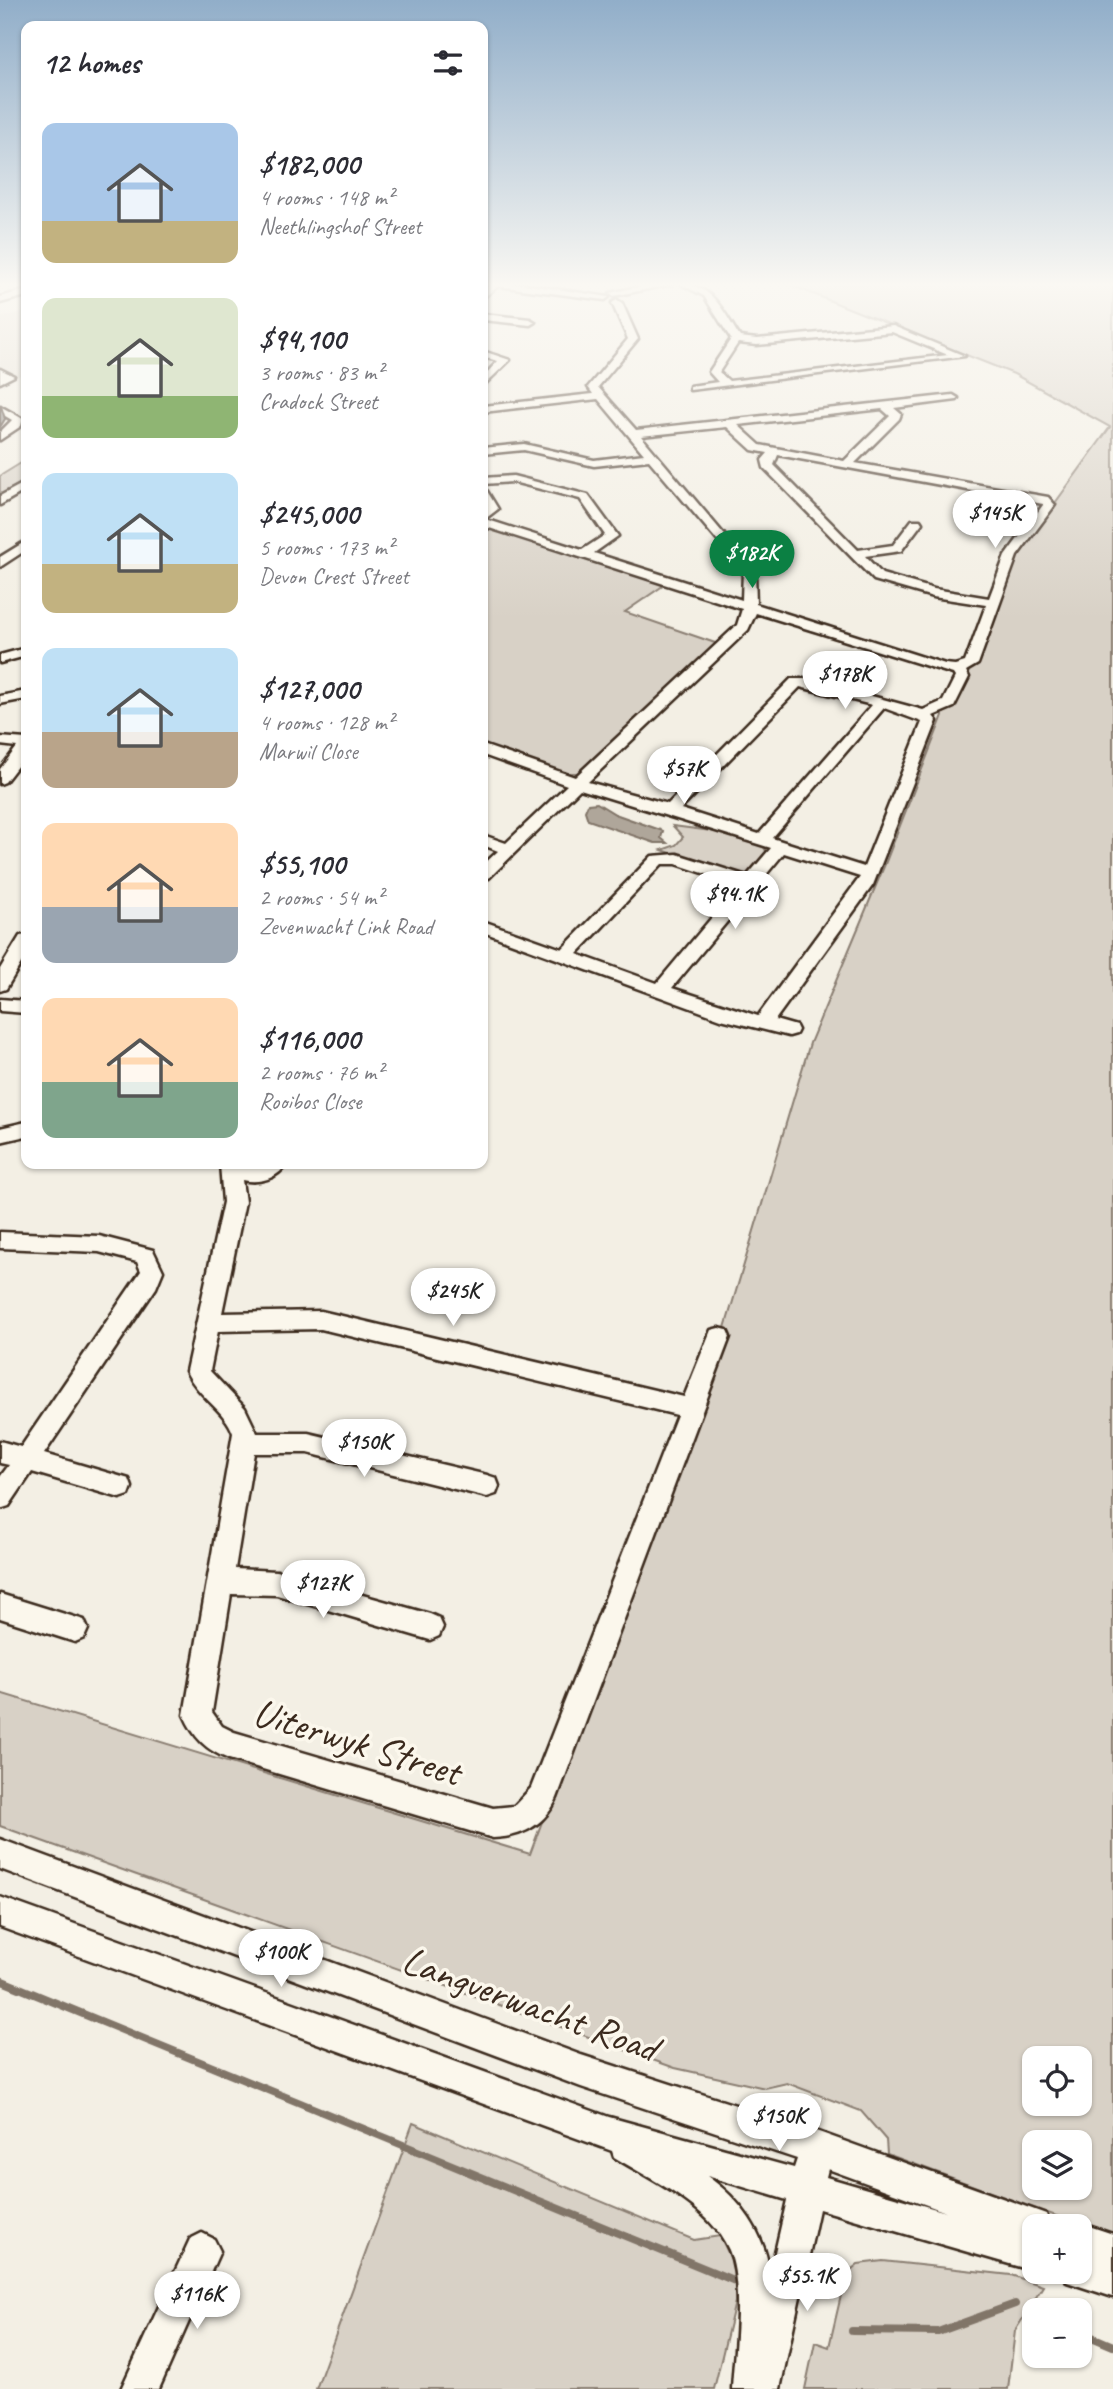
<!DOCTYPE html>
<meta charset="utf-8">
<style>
body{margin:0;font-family:Caveat,sans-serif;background:#f2f2f3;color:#2b2b33;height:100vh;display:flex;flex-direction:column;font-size:26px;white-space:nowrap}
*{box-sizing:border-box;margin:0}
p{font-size:23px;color:#7c7c81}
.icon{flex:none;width:38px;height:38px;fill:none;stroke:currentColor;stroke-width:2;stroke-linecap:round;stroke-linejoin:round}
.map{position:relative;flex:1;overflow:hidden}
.side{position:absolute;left:21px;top:21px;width:467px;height:1148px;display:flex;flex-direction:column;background:#fff;border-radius:14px;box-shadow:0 2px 5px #0004}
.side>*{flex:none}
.controls{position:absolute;left:1022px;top:2046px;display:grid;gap:14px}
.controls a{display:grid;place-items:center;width:70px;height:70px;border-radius:14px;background:#fff;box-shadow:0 2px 5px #0004;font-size:35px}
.price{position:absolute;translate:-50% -60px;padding:0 16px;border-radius:24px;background:#fff;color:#222;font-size:23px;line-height:46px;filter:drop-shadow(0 2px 4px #0008)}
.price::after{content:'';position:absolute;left:50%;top:42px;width:21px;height:16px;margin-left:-10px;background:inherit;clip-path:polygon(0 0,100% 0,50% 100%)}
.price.on{background:#0b8043;color:#fff}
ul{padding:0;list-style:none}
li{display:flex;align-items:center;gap:21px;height:175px;padding:0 21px}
li span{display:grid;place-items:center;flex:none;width:196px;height:140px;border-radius:14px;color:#555}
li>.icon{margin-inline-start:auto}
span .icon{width:84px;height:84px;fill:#fffc;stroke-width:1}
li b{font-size:30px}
h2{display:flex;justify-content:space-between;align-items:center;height:84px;padding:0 21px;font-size:30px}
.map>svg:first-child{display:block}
.built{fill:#e5dfd4}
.green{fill:#d8d1c6;stroke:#8a7e72;stroke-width:2;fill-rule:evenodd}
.water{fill:#afa69a;stroke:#817468;stroke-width:2}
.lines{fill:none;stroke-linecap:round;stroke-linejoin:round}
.stream{stroke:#817468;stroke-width:8}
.minor-casing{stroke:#3b2a1e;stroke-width:5}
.minor{fill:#fbf7ec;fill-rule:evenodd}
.shaded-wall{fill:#88837b;stroke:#3b2a1e;stroke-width:2}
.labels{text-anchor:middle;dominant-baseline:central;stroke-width:7;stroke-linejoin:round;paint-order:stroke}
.near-street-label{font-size:40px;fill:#3b2a1e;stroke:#fbf7ec}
</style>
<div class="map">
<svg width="1113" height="2389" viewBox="0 0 1113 2389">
<rect width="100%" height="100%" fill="#f3efe4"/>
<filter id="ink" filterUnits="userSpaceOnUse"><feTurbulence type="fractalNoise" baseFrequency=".0143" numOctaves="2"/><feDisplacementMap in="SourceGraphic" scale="14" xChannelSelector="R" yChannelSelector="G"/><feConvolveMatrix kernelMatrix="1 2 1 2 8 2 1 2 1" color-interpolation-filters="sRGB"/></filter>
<g filter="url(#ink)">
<polygon class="built" points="26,311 26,378 0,370 0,318"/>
<g class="green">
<path d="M788,284h325v1953l-226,-83 -1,-14 -25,-29 -74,-28 -22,5 -90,-20 -675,-242v-133l530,161 192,-516 88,-295 75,-179 64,-164 -3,-2 11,-26 19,-6 40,-109 94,-130 -96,-53zM1034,2058h46v46h-46zM1034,2142h46v46h-46z"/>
<polygon points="26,460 26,480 0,496 0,476"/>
<polygon points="483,524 667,583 625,612 718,644 577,773 557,773 483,745"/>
<polygon points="673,826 727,833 763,845 768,855 748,876 740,876 662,850 676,845 683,837"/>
<polygon points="413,2123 694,2240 720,2236 735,2267 735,2302 714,2389 316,2389"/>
<polygon points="883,2261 1011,2275 1043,2286 1015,2331 1008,2389 805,2389 815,2342 829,2347 846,2274 858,2264"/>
</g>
<polygon class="water" points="597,803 615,814 663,831 661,838 667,843 655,843 588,820 585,811 588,804"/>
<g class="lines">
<g class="stream">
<polyline points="0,1980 740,2283"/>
<polyline points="852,2331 938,2332 1015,2304"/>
<polyline points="1080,2332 1113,2346"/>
</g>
<defs>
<g id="minor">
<polygon points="490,284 524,284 609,297 605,300 498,286 483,298 483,290"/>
<polygon points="650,284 672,284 614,296 610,293"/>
<path d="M681,284c32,0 43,29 59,53l17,2 136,-13 72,30 -275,34v-4l28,-4 -9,-10 22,-33 -27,-43zM892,332l56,23 -219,26 -10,-9 19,-29 19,2z"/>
<polygon points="26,290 26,296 0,303 0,297"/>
<path d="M617,300l5,3 16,36 -40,48 38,43 317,-35 5,3 -1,2 -63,8 7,6 -2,5 -44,44 193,34 7,8 -38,51 -39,108 -12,7 3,6 -15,30 -21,9 4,5 -64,164 -98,135 21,6 2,4 -2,4 -7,2 -68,-17 -238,-87v-11l79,28 90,-93 25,-2 70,22 24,-28 -191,-59 -91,89 -6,1v-14l15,-14 -15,-6v-10l23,8 61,-58 -84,-30v-10l92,32 162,-152 5,-16 -259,-83 3,-18 -3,-18 4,1 11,18 -13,10 97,31 23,-15 -25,-36 -67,-17 -30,2v-6l30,-2 75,19 30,41 -24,17 148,47 1,-29 -94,-111 -55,6 -70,-16 -41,4v-6l41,-4 70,16 50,-6 -46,-55 -115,13v-6l110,-12 -5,-7 40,-48 -16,-36zM882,409l8,7 -46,45 -84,-16 -22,-20zM727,427l25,23 16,3 -6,7 2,8 110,112 59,17 53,8 -21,57 -10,3 -10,-1 -189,-60 -1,-33 -114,-135zM778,455l265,49v1l-38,51 -16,42 -55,-9 -52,-15 -17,-18 36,-5 21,-28 -2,-3h-8l-19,25 -35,5 -84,-85zM756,613l197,61 2,3 -12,24 -20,9 -114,-31h-18l-123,125 -80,-22 160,-152zM800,687l72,18 -113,129 -78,-25zM884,708l38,14 -58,145 -92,-29zM784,853l76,24 -102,139 -86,-28zM662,864h14l63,21 -82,98 -80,-29z"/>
<polygon points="483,314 530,319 535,322 530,325 483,320"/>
<polygon points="483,351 510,360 483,386 483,377 498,361 483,357"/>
<polygon points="0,369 14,376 0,383"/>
<polygon points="0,406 23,419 21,426 0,440 0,432 12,420 0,413"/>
<polygon points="26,482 26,490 0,505 0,496"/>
<polygon points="26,541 26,550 0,567 0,557"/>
<polygon points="26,648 26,656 0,663 0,655"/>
<polygon points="26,691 26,699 0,704 0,696"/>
<polygon points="0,737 26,739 26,755 5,782 0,784 0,769 17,747 0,745"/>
<polygon points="26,935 26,955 6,989 0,991 0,969 20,936"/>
<polygon points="0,999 26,1001 26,1013 0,1011"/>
<polygon points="26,1122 26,1136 0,1142 0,1128"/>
<path d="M220,1164l33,3 33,-3c-8,15 -28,20 -44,16l3,22 -23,111 99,-2 363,86 27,-67 8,-2 8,2 3,7 -173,461c-12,27 -35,39 -64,40l-264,-79c-23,-9 -35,-21 -45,-44l49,-282c-7,-22 -35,-36 -47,-62l37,-169zM321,1329l356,86 -146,373 -17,18 -21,2 -259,-76 -12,-6 -10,-14 19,-118 46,1 153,45 9,-4 4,-9 -4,-9 -9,-4 -153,-43 -42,-2 19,-116h54l179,44 9,-3 3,-8 -3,-8 -9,-3 -179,-42h-51l-12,-25 -35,-37 8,-40z"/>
<polygon points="0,1232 99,1236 153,1250 163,1271 156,1288 44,1454 129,1479 132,1487 129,1495 120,1498 32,1472 9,1506 0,1509 0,1477 9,1465 0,1463 0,1441 21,1447 141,1271 137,1262 99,1252 0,1248"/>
<polygon points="0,1594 84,1620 88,1629 84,1638 75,1642 0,1618"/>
<path d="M0,1839l581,216 235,76 230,83 5,12h-17l3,46 -218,-63 -39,180h-48c2,-39 12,-103 -3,-139 -19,-44 -76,-69 -115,-93l-2,-6 -612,-224v-30l609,220 185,51 3,-9 -216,-72 -581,-218zM828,2169l118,43 -120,-35zM707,2176l80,24 -17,74c-5,-41 -30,-75 -63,-98z"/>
<polygon points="1080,2223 1113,2234 1113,2297 1067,2282 1063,2272 1080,2272 1080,2226 1074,2226"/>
<polygon points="202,2233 214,2239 220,2251 159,2389 121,2389 190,2239"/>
</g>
</defs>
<use href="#minor" class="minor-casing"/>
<use href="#minor" class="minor"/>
</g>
<polygon class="shaded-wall" points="1,406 5,419 0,427 0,408"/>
</g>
<linearGradient id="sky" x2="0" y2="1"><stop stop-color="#91aec9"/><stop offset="0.46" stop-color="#faf8f3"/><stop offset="1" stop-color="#faf8f3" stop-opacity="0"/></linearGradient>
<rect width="1113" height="619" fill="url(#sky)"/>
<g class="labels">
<g class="near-street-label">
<text transform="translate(357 1742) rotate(17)">Uiterwyk Street</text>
<text transform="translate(530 2004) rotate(20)">Langverwacht Road</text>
</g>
</g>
</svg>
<div class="controls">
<a><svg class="icon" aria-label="locate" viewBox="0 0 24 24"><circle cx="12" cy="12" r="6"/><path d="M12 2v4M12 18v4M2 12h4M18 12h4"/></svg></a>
<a><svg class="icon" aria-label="layers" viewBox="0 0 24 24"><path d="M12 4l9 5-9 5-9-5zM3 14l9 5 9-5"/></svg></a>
<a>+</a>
<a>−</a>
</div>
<b class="price" style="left:995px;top:550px">$145K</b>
<b class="price on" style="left:752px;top:590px">$182K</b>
<b class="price" style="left:845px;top:711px">$178K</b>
<b class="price" style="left:684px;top:806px">$57K</b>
<b class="price" style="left:735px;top:931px">$94.1K</b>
<b class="price" style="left:453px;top:1328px">$245K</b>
<b class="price" style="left:364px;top:1479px">$150K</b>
<b class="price" style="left:323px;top:1620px">$127K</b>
<b class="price" style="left:281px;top:1989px">$100K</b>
<b class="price" style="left:779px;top:2153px">$150K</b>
<b class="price" style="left:807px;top:2313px">$55.1K</b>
<b class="price" style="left:197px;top:2331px">$116K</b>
<section class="side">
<h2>12 homes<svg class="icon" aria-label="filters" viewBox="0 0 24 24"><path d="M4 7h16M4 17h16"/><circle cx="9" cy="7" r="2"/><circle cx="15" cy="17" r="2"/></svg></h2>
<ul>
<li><span style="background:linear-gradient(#a9c7e8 70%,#c2b280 0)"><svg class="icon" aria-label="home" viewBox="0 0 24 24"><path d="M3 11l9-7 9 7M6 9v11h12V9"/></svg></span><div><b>$182,000</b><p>4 rooms · 148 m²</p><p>Neethlingshof Street</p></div></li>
<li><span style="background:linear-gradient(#dfe7d0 70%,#8fb573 0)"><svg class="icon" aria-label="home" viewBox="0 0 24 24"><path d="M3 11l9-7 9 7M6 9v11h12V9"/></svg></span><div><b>$94,100</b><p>3 rooms · 83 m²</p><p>Cradock Street</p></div></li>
<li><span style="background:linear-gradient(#bfe0f5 65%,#c2b280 0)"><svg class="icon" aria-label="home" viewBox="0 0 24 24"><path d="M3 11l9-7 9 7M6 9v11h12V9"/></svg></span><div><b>$245,000</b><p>5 rooms · 173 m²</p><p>Devon Crest Street</p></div></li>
<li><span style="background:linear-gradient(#bfe0f5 60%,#b9a48a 0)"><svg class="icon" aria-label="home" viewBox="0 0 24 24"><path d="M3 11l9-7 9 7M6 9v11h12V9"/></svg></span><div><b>$127,000</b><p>4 rooms · 128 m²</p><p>Marwil Close</p></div></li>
<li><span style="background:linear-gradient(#ffd9b3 60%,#9aa5b1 0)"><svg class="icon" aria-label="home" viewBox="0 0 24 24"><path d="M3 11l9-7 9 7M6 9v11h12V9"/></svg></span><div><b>$55,100</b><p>2 rooms · 54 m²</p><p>Zevenwacht Link Road</p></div></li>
<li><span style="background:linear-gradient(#ffd9b3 60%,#7fa58c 0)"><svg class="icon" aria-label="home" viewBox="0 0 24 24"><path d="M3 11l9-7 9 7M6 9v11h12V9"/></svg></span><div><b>$116,000</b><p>2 rooms · 76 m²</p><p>Rooibos Close</p></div></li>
</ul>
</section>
</div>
